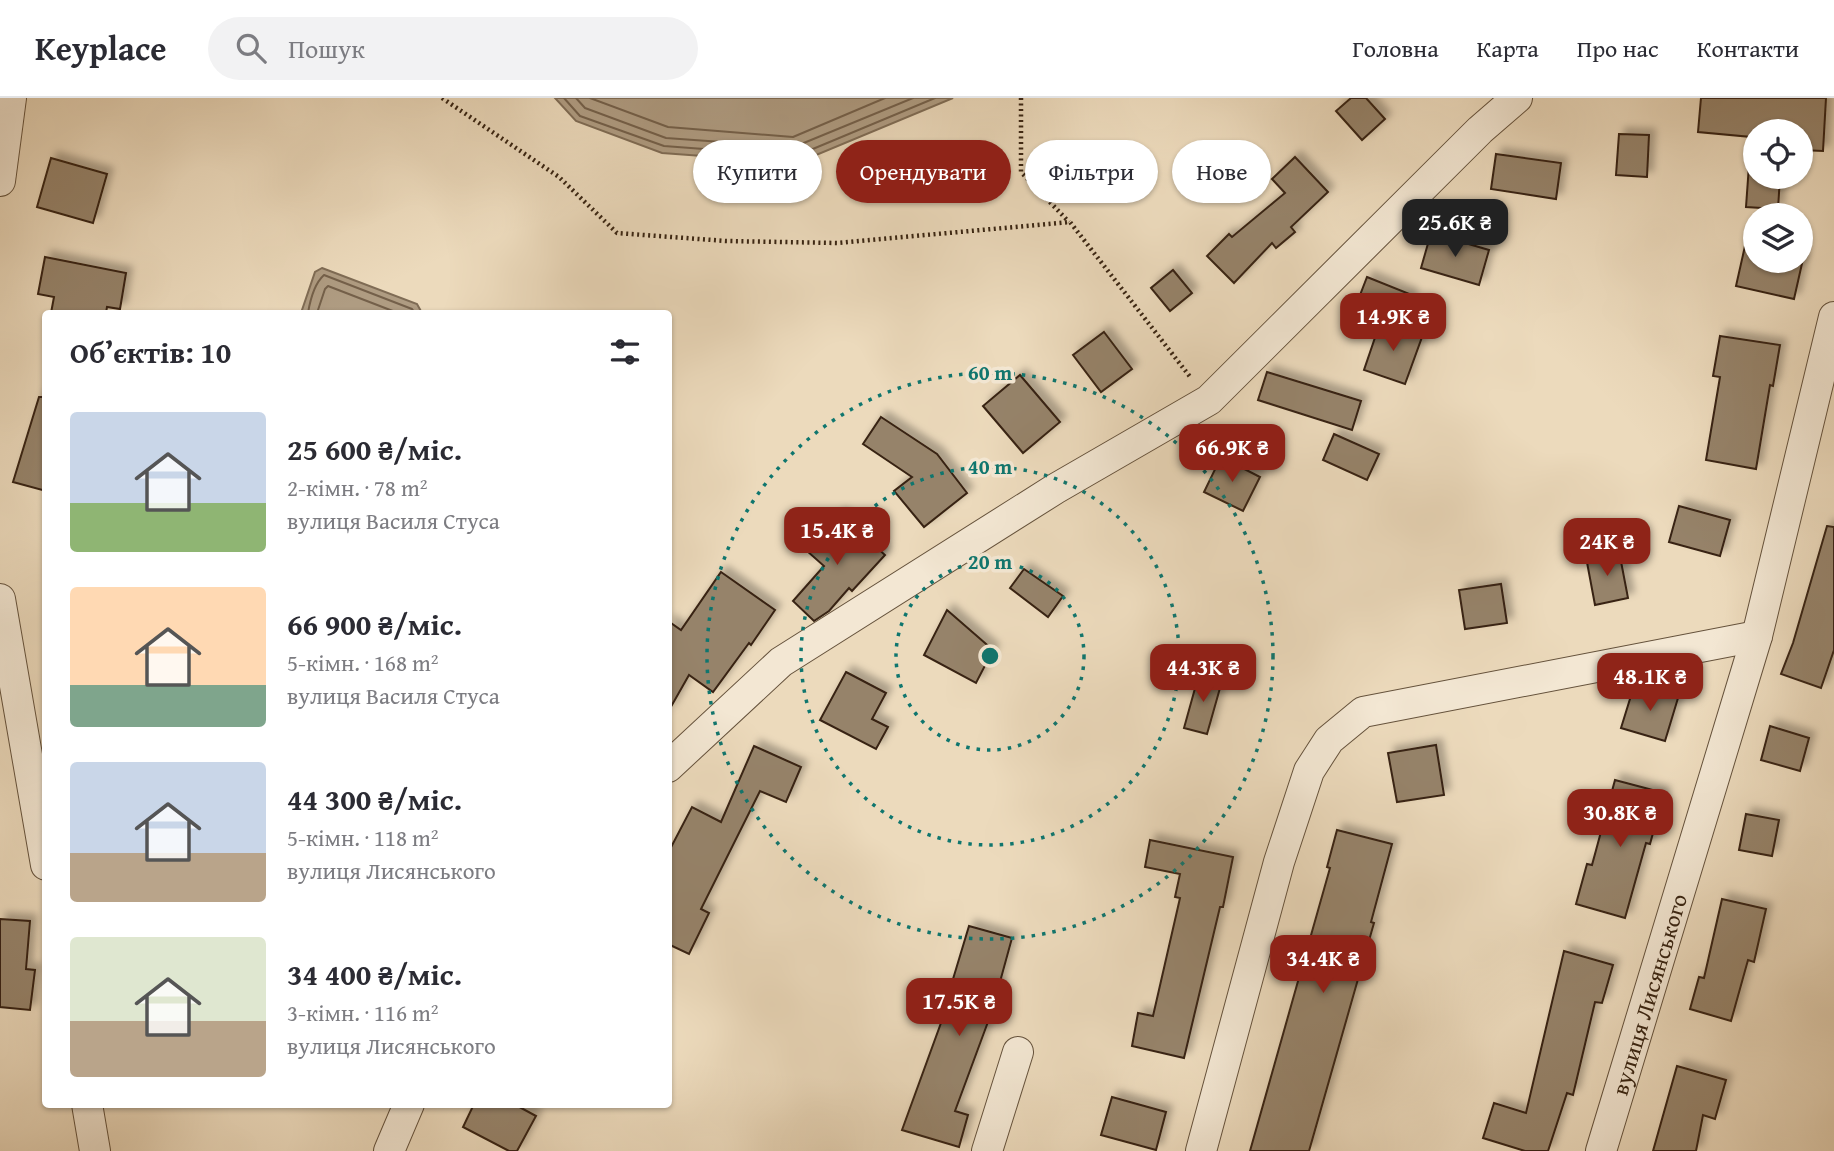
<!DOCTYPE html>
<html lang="uk">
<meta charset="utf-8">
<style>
body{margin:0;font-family:"Gentium Book Plus",serif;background:#f2f2f3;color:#2b2b33;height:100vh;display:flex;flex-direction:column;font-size:26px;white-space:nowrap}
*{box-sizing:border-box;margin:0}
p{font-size:23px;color:#7c7c81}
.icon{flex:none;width:38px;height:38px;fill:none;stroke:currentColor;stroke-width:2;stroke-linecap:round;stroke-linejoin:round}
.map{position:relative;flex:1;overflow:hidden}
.details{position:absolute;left:42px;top:212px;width:630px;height:798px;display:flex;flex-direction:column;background:#fff;border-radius:7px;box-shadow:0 2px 5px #0004}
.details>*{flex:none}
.banner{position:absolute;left:693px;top:42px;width:665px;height:63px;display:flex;gap:14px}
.fabs{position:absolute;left:1743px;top:21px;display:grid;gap:14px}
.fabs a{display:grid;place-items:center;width:70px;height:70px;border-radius:50%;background:#fff;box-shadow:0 2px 5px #0004;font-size:35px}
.price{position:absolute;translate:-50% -60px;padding:0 16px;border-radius:14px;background:#8f2418;color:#fff;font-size:23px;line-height:46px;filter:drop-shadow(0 2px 4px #0008)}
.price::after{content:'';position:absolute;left:50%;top:42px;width:21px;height:16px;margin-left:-10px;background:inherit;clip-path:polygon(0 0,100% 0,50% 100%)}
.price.selected{background:#222;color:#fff}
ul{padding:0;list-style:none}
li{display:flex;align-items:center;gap:21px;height:175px;padding:0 28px}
li span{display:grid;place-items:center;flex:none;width:196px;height:140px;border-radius:7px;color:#555}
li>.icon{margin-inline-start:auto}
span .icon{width:84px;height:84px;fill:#fffc;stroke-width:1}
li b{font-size:30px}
h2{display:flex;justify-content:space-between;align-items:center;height:84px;padding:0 28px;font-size:30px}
.tag{padding:0 24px;border-radius:32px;background:#fff;box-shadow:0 2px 5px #0004;font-size:24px;line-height:63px}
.tag.selected{background:#8f2418;color:#fff}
header{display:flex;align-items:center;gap:42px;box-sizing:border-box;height:98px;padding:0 35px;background:#fff;border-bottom:2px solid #e1e1e2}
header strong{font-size:33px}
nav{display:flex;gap:38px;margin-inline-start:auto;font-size:24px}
.search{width:490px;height:63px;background:#f2f2f3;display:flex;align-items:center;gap:18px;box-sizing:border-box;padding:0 24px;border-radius:38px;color:#7c7c81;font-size:26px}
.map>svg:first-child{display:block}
.water{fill:#af9c82;stroke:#7f6c55;stroke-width:2}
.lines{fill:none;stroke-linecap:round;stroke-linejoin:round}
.shore{stroke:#74604a;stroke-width:2}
.building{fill:#96836a;stroke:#382412;stroke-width:2;filter:url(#shadow)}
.street-casing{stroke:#65523c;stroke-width:32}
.path{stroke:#382412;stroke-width:4.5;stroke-dasharray:2 3.5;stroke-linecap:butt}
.street{stroke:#f3e7d3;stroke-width:30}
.ring{fill:none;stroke:#0f766e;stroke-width:3.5;stroke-dasharray:3.5 7}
.labels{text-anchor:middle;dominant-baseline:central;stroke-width:7;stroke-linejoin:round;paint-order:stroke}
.street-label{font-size:23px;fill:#382412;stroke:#f3e7d3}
.centre{fill:#0f766e;stroke:#f3e7d3;stroke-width:3.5}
.ring-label{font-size:21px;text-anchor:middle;font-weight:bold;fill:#0f766e;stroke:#f3e7d3;stroke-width:7;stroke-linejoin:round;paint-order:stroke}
</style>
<header>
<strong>Keyplace</strong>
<div class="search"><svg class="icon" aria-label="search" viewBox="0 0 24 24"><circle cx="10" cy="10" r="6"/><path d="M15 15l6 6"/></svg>Пошук</div>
<nav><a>Головна</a><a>Карта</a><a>Про нас</a><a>Контакти</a></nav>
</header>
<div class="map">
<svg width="1834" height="1053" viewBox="0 0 1834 1053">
<defs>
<filter id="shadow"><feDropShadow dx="6" dy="-6" stdDeviation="3.5" flood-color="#0004"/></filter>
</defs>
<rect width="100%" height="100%" fill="#ecdabc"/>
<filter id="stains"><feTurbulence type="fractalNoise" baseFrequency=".00286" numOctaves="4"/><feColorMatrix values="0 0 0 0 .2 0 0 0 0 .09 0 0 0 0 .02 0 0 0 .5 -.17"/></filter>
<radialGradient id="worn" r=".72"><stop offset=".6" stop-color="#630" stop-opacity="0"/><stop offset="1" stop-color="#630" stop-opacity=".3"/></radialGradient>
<g class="water">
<polygon points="555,0 953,0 797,65 662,55 576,23"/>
<polygon points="322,170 417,206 422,215 301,215 315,174"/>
</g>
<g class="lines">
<g class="shore">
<polyline points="564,0 580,18 664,48 796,58 935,0"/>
<polyline points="576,0 585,10 666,40 794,49 913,0"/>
<polyline points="590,0 668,29 793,39 885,0"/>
<path d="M308,215c2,-12 7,-30 16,-38l88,34 3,4"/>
<polyline points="317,215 325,191 328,188 398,215"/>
</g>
</g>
<g class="building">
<polygon points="1351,0 1366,0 1385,21 1362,42 1336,13"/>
<polygon points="1701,0 1826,0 1823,53 1801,52 1801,33 1755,33 1755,79 1780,79 1778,111 1746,109 1751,39 1698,34"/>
<polygon points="1619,36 1649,37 1647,79 1616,77"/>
<polygon points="1496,56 1561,65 1556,101 1491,91"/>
<polygon points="1295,59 1328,94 1291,129 1295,134 1276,150 1272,145 1234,185 1207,158 1229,136 1232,139 1285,95 1272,81"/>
<polygon points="51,60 107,76 93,125 37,109"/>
<polygon points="1431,135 1489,152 1479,187 1421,170"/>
<polygon points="1745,148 1755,150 1755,163 1803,161 1794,201 1736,188"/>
<polygon points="45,159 126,175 120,211 107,209 106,215 51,215 54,199 38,196"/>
<polygon points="1173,172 1192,195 1170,213 1151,190"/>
<polygon points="1367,179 1412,197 1401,222 1357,205"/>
<polygon points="1380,225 1422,239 1405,286 1364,272"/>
<polygon points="1104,234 1132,271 1101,294 1073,257"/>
<polygon points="1720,238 1780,247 1773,288 1770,287 1756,371 1706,362 1720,279 1713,278"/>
<polygon points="1267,274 1361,303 1352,332 1258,302"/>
<polygon points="1020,277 1060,324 1023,355 983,308"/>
<polygon points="39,299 46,299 46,393 13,384"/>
<polygon points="881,319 937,356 967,395 924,429 894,393 912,379 863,346"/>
<polygon points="1334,336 1379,356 1367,382 1323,362"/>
<polygon points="1221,359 1260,379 1243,413 1204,394"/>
<polygon points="1679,408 1730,422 1720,458 1669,444"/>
<polygon points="840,416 885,457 852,493 849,490 829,513 814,523 793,503 824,468 807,453"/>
<polygon points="1827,428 1834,429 1834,552 1821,590 1781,576 1793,545"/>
<polygon points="1619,453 1628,500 1595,507 1586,459"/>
<polygon points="1024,471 1063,498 1048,519 1010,490"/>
<polygon points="721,474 775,512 751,547 749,545 713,594 689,577 668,614 668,523 681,532"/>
<polygon points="1501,486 1507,525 1465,531 1459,492"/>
<polygon points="947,512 993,552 976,585 924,557"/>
<polygon points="846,574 886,595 872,621 888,629 876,651 820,622"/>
<polygon points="1199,576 1222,583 1207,636 1184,630"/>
<polygon points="1634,588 1678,600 1665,643 1621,630"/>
<polygon points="1770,628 1809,640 1800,673 1761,662"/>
<polygon points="1436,647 1444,697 1397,704 1388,655"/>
<polygon points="754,648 801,669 786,704 760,693 701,811 709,815 689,856 668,846 668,755 692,709 721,724"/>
<polygon points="1615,682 1664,695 1650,746 1646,745 1625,820 1576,806 1587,766 1592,767"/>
<polygon points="1746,716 1779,722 1772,758 1739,752"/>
<polygon points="1337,732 1392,746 1371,824 1374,825 1309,1053 1250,1053 1330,770 1327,769"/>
<polygon points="1150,742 1233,759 1223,809 1220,809 1184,960 1132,948 1138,915 1153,918 1180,800 1175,799 1180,776 1145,769"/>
<polygon points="1722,801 1766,811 1754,864 1748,862 1731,923 1690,911 1699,879 1704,880"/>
<polygon points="0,821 30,823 26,871 35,872 30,912 0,909"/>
<polygon points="969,828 1012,840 992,913 955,1013 968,1017 959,1049 902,1032 953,892 950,891"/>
<polygon points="1564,853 1613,867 1602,905 1595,904 1573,997 1567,995 1548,1053 1525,1053 1483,1040 1494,1005 1526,1015"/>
<polygon points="1677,968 1726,982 1715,1021 1703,1017 1696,1053 1653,1053"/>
<polygon points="1112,999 1166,1014 1156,1052 1101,1037"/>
<polygon points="474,1006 514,1006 536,1018 517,1053 509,1053 463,1029"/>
</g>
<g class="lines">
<defs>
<g id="street">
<polyline points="0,83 11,0"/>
<polyline points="0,501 46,767"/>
<polyline points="668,669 781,564 1055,391 1209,302 1480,32 1517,0"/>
<polyline points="87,1006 95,1053"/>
<polyline points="389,1053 409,1006"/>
<polyline points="987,1053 1018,954"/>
<polyline points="1201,1053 1279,764 1309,673 1329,642 1363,614 1757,538"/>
<path id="s1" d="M1601,1053l156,-515 77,-319"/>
</g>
</defs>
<use href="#street" class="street-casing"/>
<g class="path">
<polyline points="442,0 559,79 617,135 726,143 837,145 1070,124 1191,280"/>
<polyline points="1021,0 1021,74 1069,124"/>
</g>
<use href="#street" class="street"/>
</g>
<g class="ring">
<circle cx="990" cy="558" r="94"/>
<circle cx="990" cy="558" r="189"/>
<circle cx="990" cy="558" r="283"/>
</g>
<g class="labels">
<g class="street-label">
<text stroke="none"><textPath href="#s1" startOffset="164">вулиця Лисянського</textPath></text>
</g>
</g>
<circle cx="990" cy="558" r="10" class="centre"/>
<g class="ring-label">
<text x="990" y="282">60 m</text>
<text x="990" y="376">40 m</text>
<text x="990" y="471">20 m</text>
</g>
<rect width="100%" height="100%" filter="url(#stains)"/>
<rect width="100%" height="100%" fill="url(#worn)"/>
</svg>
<div class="fabs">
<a><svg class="icon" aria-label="locate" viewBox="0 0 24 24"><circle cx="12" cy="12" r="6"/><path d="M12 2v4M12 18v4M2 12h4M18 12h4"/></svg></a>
<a><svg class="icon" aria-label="layers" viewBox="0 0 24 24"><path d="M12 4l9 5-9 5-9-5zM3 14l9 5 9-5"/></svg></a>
</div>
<b class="price selected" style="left:1455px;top:161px">25.6K ₴</b>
<b class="price" style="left:1393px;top:255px">14.9K ₴</b>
<b class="price" style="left:1232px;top:386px">66.9K ₴</b>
<b class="price" style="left:837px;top:469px">15.4K ₴</b>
<b class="price" style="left:1607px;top:480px">24K ₴</b>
<b class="price" style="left:1203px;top:606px">44.3K ₴</b>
<b class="price" style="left:1650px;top:615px">48.1K ₴</b>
<b class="price" style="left:1620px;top:751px">30.8K ₴</b>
<b class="price" style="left:1323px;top:897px">34.4K ₴</b>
<b class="price" style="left:959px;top:940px">17.5K ₴</b>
<div class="banner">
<a class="tag">Купити</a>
<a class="tag selected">Орендувати</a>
<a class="tag">Фільтри</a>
<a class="tag">Нове</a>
</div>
<section class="details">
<h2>Об’єктів: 10<svg class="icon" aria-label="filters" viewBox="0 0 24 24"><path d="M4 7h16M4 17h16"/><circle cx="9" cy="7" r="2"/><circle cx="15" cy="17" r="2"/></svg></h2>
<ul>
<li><span style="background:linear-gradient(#c9d6e8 65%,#8fb573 0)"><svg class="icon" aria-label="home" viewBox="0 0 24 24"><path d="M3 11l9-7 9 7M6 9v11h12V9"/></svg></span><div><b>25 600 ₴/міс.</b><p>2-кімн. · 78 m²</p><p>вулиця Василя Стуса</p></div></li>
<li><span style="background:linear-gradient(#ffd9b3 70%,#7fa58c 0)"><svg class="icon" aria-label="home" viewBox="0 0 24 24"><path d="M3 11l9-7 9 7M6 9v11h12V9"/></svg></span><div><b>66 900 ₴/міс.</b><p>5-кімн. · 168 m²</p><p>вулиця Василя Стуса</p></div></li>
<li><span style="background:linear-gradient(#c9d6e8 65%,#b9a48a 0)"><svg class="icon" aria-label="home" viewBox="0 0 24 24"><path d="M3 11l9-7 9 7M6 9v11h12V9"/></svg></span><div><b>44 300 ₴/міс.</b><p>5-кімн. · 118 m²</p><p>вулиця Лисянського</p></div></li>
<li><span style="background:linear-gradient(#dfe7d0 60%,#b9a48a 0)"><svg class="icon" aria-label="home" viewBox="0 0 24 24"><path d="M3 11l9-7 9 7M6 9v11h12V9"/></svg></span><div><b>34 400 ₴/міс.</b><p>3-кімн. · 116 m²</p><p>вулиця Лисянського</p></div></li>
</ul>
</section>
</div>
